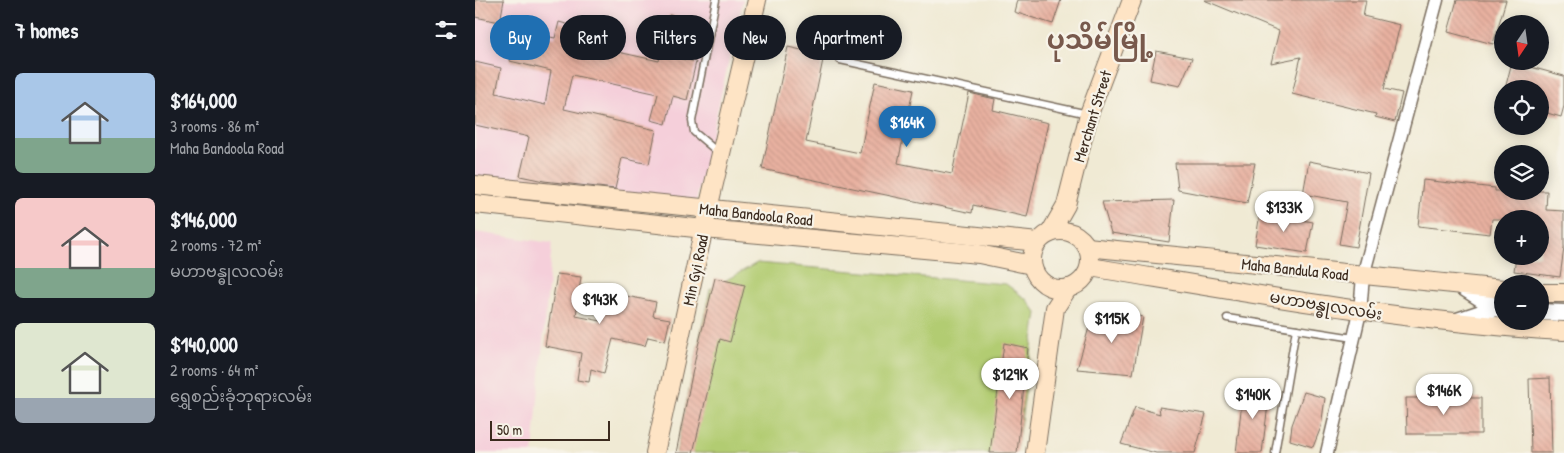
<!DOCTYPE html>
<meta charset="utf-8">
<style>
body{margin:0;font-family:"Patrick Hand","Noto Sans Myanmar",sans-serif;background:#242831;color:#f1f3f6;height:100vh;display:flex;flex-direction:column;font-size:19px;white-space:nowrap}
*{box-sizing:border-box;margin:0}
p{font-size:16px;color:#9ea1a6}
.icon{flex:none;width:28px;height:28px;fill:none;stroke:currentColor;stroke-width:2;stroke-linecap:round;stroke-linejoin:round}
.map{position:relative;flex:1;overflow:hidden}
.details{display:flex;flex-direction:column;background:#171b24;width:475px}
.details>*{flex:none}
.top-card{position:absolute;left:15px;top:15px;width:475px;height:45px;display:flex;gap:10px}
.needle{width:32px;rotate:193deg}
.buttons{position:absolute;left:1019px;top:15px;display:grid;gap:10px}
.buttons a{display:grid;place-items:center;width:55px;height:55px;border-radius:50%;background:#171b24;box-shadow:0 2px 12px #0003;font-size:25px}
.scale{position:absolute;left:15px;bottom:12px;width:120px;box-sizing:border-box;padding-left:5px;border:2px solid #3b2a1e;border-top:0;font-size:14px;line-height:18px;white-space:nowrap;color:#3b2a1e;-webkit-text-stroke:4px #f7f3e8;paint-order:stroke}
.price{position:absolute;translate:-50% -42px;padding:0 11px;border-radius:18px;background:#fff;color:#222;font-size:16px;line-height:32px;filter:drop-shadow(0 1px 2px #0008)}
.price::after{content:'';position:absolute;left:50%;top:30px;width:15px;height:11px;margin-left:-8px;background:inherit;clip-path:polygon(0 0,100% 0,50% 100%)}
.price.current{background:#1f6fb2;color:#fff}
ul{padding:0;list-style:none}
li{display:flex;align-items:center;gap:15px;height:125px;padding:0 15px}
li span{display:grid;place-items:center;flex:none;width:140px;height:100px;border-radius:8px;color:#555}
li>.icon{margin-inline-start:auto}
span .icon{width:60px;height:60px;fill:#fffc;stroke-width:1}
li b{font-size:21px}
h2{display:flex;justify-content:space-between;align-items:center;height:60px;padding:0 15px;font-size:21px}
.chip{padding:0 18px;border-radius:22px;background:#171b24;box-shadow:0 2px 12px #0003;font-size:18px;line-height:45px}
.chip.current{background:#1f6fb2;color:#fff}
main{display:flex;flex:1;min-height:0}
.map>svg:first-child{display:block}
.built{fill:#f5cfda}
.green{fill:#b2cc72;stroke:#767b48}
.building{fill:url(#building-back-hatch)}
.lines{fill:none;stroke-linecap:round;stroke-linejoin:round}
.service-casing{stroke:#7a6d5e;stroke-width:9}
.minor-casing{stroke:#7a6d5e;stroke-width:15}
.tertiary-casing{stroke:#7a6d5e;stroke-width:19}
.secondary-casing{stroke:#7a6d5e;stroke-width:20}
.service{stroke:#fff;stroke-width:6}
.minor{stroke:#fff;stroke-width:12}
.tertiary{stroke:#fff;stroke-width:16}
.secondary{stroke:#fee4c5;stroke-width:18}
.labels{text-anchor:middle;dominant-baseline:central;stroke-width:4.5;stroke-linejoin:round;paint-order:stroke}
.street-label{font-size:16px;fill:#3b2a1e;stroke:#f7f3e8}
.town-label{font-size:26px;font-weight:bold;fill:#78594c;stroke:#f7f3e8}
</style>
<main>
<section class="details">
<h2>7 homes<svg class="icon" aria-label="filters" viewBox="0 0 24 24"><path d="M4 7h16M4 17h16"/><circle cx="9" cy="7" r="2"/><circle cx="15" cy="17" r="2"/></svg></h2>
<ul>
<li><span style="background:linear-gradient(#a9c7e8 65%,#7fa58c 0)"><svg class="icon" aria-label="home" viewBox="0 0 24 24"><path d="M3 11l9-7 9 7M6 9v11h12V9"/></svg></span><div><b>$164,000</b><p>3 rooms · 86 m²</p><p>Maha Bandoola Road</p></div></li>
<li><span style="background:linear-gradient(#f6c9c9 70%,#7fa58c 0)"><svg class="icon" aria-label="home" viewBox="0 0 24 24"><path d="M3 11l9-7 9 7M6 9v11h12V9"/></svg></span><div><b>$146,000</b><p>2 rooms · 72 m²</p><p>မဟာဗန္ဓုလလမ်း</p></div></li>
<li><span style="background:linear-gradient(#dfe7d0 75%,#9aa5b1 0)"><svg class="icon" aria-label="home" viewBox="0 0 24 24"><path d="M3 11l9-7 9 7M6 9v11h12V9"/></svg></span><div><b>$140,000</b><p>2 rooms · 64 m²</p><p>ရွှေစည်းခုံဘုရားလမ်း</p></div></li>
</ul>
</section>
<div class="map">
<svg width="1089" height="453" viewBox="0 0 1089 453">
<defs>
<pattern id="building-back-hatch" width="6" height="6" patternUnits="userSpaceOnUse" patternTransform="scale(1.25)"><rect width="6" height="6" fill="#e8b1a0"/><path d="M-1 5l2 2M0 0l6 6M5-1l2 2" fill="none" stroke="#c89889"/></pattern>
</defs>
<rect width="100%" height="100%" fill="#f7f3e8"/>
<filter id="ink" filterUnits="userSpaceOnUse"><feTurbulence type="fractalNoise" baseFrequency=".02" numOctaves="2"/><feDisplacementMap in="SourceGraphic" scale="10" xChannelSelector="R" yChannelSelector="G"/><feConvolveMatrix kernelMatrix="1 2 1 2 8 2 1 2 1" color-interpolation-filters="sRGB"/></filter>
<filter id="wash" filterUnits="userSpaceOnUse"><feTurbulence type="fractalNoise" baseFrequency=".0096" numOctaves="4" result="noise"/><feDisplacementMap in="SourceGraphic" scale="20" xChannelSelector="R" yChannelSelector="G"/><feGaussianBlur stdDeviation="1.12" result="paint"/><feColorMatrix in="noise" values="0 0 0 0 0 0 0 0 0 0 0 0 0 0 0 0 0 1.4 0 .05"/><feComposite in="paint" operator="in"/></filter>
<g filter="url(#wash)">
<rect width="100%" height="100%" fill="#f0ead4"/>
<g class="built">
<polygon points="0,0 268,0 220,206 0,180"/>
<polygon points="0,232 77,243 58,453 0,453"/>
</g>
<polygon class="green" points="282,263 531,284 551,299 562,313 541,453 201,453 235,289"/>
<g id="blocks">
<g class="building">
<polygon points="0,0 29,0 25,22 0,17"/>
<polygon points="542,0 586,0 578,24 539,12"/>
<polygon points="729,0 891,0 888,16 925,25 909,89 927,93 920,122 900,117 901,114 817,94 826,57 796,63 804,31"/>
<polygon points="982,0 1031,0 1018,44 973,32"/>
<polygon points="194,15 211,18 202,58 221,62 212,100 198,96 191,124 176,120 183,94 97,75 89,109 181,130 174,164 147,158 140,189 69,181 45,176 54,137 0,125 0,62 26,68 21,93 70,105 76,71 35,61 42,30 80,38 84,22 106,28 102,43 184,61"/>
<polygon points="313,47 349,55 331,142 385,153 400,82 438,90 423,163 477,174 494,93 520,99 518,110 573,123 552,217 498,205 497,213 287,169"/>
<polygon points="681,51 717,58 705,86 675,80"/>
<polygon points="1037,62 1089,76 1089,106 1086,117 1065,111 1065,89 1030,89"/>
<polygon points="834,161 894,173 881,247 864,244 872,202 828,194"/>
<polygon points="700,163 780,163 772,203 703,190"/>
<polygon points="948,180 1020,188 1020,191 1072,191 1071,210 1089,211 1089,248 1085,277 1039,271 1041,256 1065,256 1065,219 1017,219 1015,234 943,226"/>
<polygon points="699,200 694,242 636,233 627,202"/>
<polygon points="785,213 838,222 832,253 780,245"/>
<polygon points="82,274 106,277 101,316 126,321 132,292 181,302 178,316 195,319 190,341 173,337 170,346 138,339 129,373 116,369 114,382 102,380 106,353 70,346"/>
<polygon points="240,278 270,285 255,342 245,339 218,453 201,453 222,350"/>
<polygon points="633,311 668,317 658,374 602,369 615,324"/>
<polygon points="529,343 553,348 542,453 515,453"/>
<polygon points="1075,378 1077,453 1056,453 1054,379"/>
<polygon points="769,385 795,388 787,453 761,453"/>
<polygon points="829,392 850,398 846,427 838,447 815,440 817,425"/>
<polygon points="931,398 1006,398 1006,434 932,434"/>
<polygon points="660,407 685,414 684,407 731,414 720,453 681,453 646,444"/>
</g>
</g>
</g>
<g filter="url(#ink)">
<use href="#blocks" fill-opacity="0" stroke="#7a6d5e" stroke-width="1"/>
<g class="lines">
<defs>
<g id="service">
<polyline points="241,0 217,121 219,132 245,154"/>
<polyline points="365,60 613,114"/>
<polyline points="752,318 879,338"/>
<polyline points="800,453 821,329"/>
</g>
<polyline id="minor" points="852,453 885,312 888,276 962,0"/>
<g id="tertiary">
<polyline points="985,285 1021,308"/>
<polyline points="1065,312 1089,313"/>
<polyline points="979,322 1021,308 1028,309"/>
</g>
<g id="secondary">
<polyline points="0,185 563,242"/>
<polyline points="0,204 229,229 504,254 557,265"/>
<circle cx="586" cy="260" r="29"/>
<polyline points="575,233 591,205 614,114 657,0"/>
<polyline points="612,247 1028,289"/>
<path d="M615,267c158,26 314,55 474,64"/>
<polyline points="1065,293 1089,293"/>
<polyline points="180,453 233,209 282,0"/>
<polyline points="560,453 580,308 593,288"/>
</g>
</defs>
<use href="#service" class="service-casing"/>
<use href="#minor" class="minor-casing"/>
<use href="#tertiary" class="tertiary-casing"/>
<use href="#secondary" class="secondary-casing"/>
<use href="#service" class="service"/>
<use href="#minor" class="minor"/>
<use href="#tertiary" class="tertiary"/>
<use href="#secondary" class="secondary"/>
</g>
</g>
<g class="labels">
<g class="street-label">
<text transform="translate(617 116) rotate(-73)">Merchant Street</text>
<text transform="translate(281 214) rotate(6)">Maha Bandoola Road</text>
<text transform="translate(820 269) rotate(6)">Maha Bandula Road</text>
<text transform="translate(220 270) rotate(-78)">Min Gyi Road</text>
<text transform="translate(851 305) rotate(9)">မဟာဗန္ဓုလလမ်း</text>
</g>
<g class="town-label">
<text x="625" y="39">ပုသိမ်မြို့</text>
</g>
</g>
</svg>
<div class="buttons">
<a><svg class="needle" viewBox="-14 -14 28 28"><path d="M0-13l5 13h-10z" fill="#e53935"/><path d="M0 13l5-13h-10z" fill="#9ea1a6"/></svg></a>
<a><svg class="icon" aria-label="locate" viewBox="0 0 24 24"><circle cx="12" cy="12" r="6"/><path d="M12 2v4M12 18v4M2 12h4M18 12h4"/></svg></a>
<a><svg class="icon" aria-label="layers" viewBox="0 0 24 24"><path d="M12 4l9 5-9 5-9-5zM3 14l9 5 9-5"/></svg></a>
<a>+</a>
<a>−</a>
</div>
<div class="scale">50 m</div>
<b class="price current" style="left:432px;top:148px">$164K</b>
<b class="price" style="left:809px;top:233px">$133K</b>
<b class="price" style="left:125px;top:325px">$143K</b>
<b class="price" style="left:637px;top:344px">$115K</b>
<b class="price" style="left:535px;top:400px">$129K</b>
<b class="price" style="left:969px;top:416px">$146K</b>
<b class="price" style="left:778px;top:420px">$140K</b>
<div class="top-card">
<a class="chip current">Buy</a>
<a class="chip">Rent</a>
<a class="chip">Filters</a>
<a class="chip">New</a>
<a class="chip">Apartment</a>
</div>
</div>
</main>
